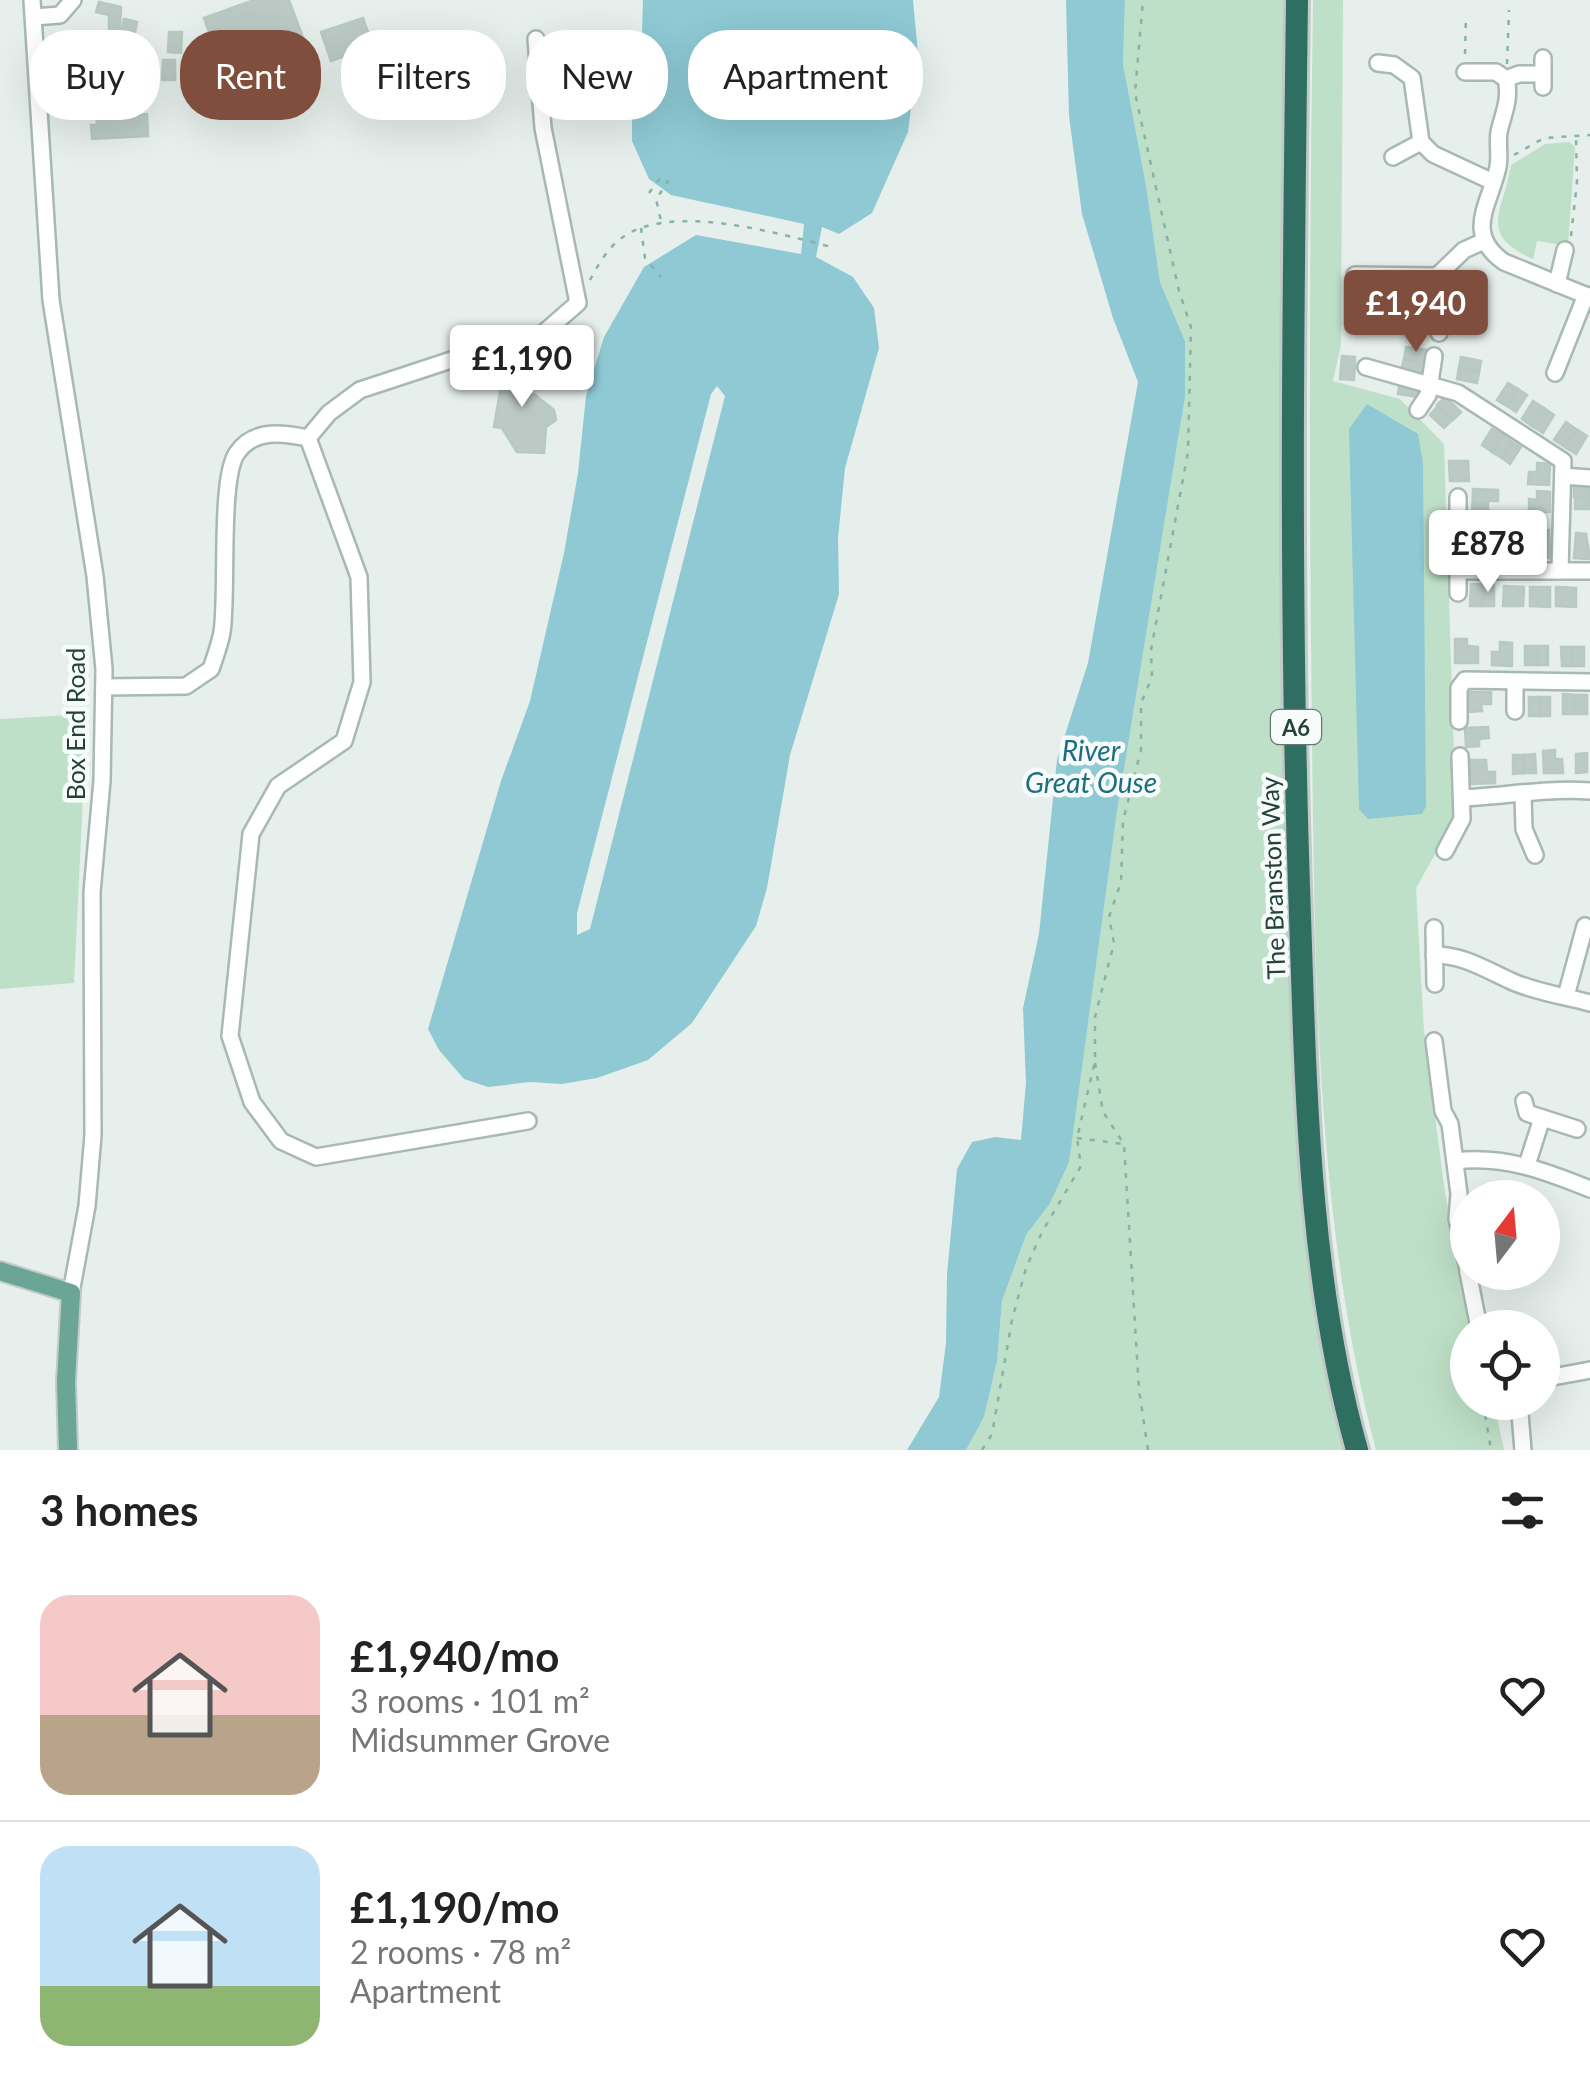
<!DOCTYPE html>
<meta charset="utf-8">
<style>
body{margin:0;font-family:Lato,sans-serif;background:#f2f2f2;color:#222;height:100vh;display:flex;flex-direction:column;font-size:38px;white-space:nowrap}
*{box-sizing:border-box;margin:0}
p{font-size:32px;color:#767676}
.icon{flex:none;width:55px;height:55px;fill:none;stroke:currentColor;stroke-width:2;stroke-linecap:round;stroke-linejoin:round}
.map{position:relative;height:1450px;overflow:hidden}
.details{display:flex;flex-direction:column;background:#fff;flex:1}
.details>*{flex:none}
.guide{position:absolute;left:30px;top:30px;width:1000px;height:90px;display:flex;gap:20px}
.needle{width:65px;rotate:16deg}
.fabs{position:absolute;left:1450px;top:1180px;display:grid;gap:20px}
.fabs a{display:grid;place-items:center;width:110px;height:110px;border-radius:50%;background:#fff;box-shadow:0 10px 40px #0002;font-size:50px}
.price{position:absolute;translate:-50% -85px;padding:0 22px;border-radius:10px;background:#fff;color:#222;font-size:32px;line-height:65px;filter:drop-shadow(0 2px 5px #0008)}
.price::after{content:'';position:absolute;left:50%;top:60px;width:30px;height:22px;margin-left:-15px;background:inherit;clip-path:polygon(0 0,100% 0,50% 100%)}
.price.selected{background:#804e3d;color:#fff}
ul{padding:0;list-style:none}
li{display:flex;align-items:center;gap:30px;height:250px;padding:0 40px}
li+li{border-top:2px solid #e0e0e0}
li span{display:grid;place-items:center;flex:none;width:280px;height:200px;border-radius:30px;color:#555}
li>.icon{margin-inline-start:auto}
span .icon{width:120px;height:120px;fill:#fffc;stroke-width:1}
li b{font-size:42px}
h2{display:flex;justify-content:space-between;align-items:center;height:120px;padding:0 40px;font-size:42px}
.chip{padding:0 35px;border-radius:40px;background:#fff;box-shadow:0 10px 40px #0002;font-size:35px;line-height:90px}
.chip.selected{background:#804e3d;color:#fff}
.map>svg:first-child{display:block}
.green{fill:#bfe0c8}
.water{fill:#8ec9d4;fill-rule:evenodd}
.building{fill:#bbcac4;stroke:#b8c9c2;stroke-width:2.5}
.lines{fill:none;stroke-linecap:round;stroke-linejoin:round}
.minor-casing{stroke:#a8b8b2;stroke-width:20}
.major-casing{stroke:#c2cac8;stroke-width:22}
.highway-casing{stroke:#c2cac8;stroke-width:28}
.path{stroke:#86b3a5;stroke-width:2.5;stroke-dasharray:5 8;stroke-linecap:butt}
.minor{stroke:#fff;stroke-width:15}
.major{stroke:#6aa596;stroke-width:18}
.highway{stroke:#2f6f62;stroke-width:22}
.labels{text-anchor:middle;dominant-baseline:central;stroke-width:9;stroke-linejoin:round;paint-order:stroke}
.shield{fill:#f7fbf9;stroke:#637a73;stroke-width:2.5}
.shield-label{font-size:22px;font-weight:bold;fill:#24423a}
.street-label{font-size:25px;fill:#24423a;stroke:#f7fbf9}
.water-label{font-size:28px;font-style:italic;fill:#1c6f80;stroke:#f7fbf9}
</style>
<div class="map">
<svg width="1590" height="1450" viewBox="0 0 1590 1450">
<rect width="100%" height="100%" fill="#e6efeb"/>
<g class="green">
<polygon points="1125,0 1288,0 1288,840 1350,1450 966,1450 984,1417 997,1361 1002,1301 1026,1235 1049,1205 1088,1021 1117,812 1185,397 1185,341 1160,282 1146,185 1123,64"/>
<path d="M1313,0h30l-2,344 -8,37 67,18 44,45 12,373 -40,71 8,143 21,162 27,134 -4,1v74l26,1 10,47h-128c-60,-230 -61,-471 -64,-707 -3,-248 -3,-495 1,-743z"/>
<path d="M1569,142l6,5 -7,99 -31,-5 -4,18c-57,-25 -29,-48 -22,-94l34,-21z"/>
<polygon points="87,714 74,983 0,989 0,719"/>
</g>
<g class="water">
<path d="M643,0h270l5,54 -10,78 -36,81 -33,21 -17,-7 -6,30 37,20 21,31 5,40 -34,120 -7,70 1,56 -49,161 -23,133 -11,38 -64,97 -44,37 -51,18 -35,6 -32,-2 -42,5 -24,-8 -25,-29 -11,-21 73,-248 29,-80 34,-148 14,-80 8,-77 18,-59 40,-70 52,-32 105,19 3,-30 -133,-29 -22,-16 -17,-38v-37l9,-38zM717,386l8,10 -135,533 -13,6v-22l134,-519z"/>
<polygon points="1066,0 1125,0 1123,64 1146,185 1160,282 1185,341 1185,397 1117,812 1069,1162 1049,1205 1026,1235 1002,1301 997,1361 984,1417 966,1450 907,1450 939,1397 946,1343 947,1274 957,1169 972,1142 995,1137 1021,1140 1026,1083 1023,1008 1039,934 1057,760 1088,663 1138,382 1113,318 1082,214 1069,116"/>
<polygon points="1367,404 1418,434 1423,463 1426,806 1422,814 1368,819 1359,809 1349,429"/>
</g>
<g class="building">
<polygon points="254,0 289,0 302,35 220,64 204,18"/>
<polygon points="99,2 121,7 119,43 133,44 133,56 100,58 100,44 109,44 109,15 96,12"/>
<polygon points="363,18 373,47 331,61 321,32"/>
<polygon points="124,19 137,22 133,42 120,40"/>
<polygon points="169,32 182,32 181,53 168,52"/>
<polygon points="65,34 67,46 72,45 74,61 82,60 86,83 64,87 56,36"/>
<polygon points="262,53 267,67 230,80 225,66"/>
<polygon points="163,60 175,60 175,80 162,80"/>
<polygon points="129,66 130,76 89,80 88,71"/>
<polygon points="122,80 123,92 89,94 88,82"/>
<polygon points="123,101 135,101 135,115 147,114 148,136 92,139 91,125 97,125 96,112 124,110"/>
<polygon points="1406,347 1427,350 1425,363 1404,359"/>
<polygon points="1342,356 1355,357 1354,380 1340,379"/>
<polygon points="506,357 530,361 521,403 534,394 554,410 556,420 546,427 544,453 517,452 502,428 494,427"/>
<polygon points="1461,357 1481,361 1479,372 1459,368"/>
<polygon points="1404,359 1425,363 1423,375 1401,371"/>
<polygon points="1459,368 1479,372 1477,383 1457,379"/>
<polygon points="1400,381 1422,385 1419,397 1398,394"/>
<polygon points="1508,383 1518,389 1507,406 1497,400"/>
<polygon points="1518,389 1527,395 1516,412 1507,406"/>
<polygon points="1445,397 1461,412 1453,420 1437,405"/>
<polygon points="1533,401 1544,408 1532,426 1522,419"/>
<polygon points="1438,406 1453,419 1444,428 1430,415"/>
<polygon points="1544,408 1554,415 1543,433 1532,426"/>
<polygon points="1566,422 1576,429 1565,447 1554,440"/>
<polygon points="1492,429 1503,435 1492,452 1482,445"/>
<polygon points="1576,429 1587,436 1576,454 1565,447"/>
<polygon points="1503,435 1512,442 1502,458 1492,452"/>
<polygon points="1512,442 1521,447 1510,464 1502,458"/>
<polygon points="1449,461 1468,461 1469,481 1450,481"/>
<polygon points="1537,463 1550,464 1549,485 1528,484 1529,472 1537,472"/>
<rect x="1574" y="485" width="16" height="12"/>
<polygon points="1473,489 1498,490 1498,501 1488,501 1488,517 1472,517"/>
<polygon points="1537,491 1550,492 1550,512 1529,512 1529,499 1537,500"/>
<rect x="1575" y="497" width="15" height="12"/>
<polygon points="1473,530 1489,530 1488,545 1499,546 1499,557 1473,558"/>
<polygon points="1538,530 1549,530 1550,558 1523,557 1523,541 1538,541"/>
<polygon points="1576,533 1586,534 1590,559 1574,558"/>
<polygon points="1471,584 1483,584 1482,606 1470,606"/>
<polygon points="1483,584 1494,585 1494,606 1482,606"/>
<polygon points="1504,586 1524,587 1523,606 1503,606"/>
<polygon points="1530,587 1550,587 1550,607 1530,606"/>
<polygon points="1556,587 1576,588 1576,607 1556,606"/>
<polygon points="1455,639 1467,639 1467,646 1478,647 1478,663 1455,663"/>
<polygon points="1500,642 1512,643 1512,666 1492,665 1492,652 1500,652"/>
<rect x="1525" y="646" width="12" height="19"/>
<rect x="1537" y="646" width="11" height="19"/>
<polygon points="1561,647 1573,647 1573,666 1562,666"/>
<rect x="1573" y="647" width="11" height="19"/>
<polygon points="1468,692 1491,692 1491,704 1481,704 1482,711 1468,712"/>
<polygon points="1563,694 1576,695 1575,714 1563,714"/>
<polygon points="1576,695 1587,695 1587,714 1575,714"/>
<rect x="1529" y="697" width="11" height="19"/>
<rect x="1540" y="697" width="10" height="19"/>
<polygon points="1488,727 1489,738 1479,739 1479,746 1466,747 1465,728"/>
<polygon points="1555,750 1555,759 1562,759 1563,773 1544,773 1543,751"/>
<polygon points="1587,753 1587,772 1576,773 1576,754"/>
<polygon points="1535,754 1536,773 1524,773 1524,755"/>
<polygon points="1513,755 1524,755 1524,773 1513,774"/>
<polygon points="1470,760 1486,760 1487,772 1495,772 1495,783 1470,784"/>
</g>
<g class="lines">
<defs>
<g id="minor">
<polyline points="32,0 51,300 95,576 104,669 102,781 92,892 93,1135 87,1206 71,1293"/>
<polyline points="34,17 60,15 73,0"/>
<polyline points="1378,63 1394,65 1412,78 1421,142 1433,154 1493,182"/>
<path d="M1465,72h31l10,7c5,20 -3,35 -7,53 -2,13 2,27 -2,39 -9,36 -32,63 7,91l86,35"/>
<polyline points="1506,79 1519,74 1542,74"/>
<polyline points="1543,87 1543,58"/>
<polyline points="1393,157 1421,142"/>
<polyline points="1355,275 1437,276 1464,250 1484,241"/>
<polyline points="1437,276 1439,333"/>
<polyline points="1557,284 1565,250"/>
<polyline points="1366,367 1458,393 1563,461 1560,571"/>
<polyline points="1555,373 1586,295"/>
<polyline points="1418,410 1428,395 1434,356"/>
<polyline points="308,438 359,577 362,682 344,741 278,786 251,834 230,1036 252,1102 281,1141 316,1157 528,1121"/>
<polyline points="1563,476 1590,478"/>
<polyline points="1458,497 1458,593"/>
<polyline points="1458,571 1590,571"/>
<polyline points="1515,682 1515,711"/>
<path d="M104,687l82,-1 25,-17c4,-12 9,-25 11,-37 6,-37 -3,-154 15,-179 17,-25 47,-20 71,-15l21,-25 31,-23 149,-49 23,2 46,-40 -35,-175 -7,-89"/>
<polyline points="1459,721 1459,688 1465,680 1590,682"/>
<polyline points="1523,795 1524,829 1535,855"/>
<path d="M1462,798c42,-2 85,-10 128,-7"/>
<polyline points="1445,851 1462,819 1460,756"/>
<polyline points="1434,928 1435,984"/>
<path d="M1434,955c30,0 50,14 77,26 24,11 53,15 79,22"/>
<polyline points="1566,996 1585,926"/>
<polyline points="1434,1041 1443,1111 1450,1124 1459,1194 1457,1219 1468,1270"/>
<polyline points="1524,1101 1527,1113 1577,1129"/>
<path d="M1455,1161c49,-6 90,10 135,28"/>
<polyline points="1527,1165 1542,1118"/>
<polyline points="1468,1272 1479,1328"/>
<polyline points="1542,1379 1590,1370"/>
<polyline points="1519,1402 1523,1450"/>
</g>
<polyline id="major" points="0,1271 71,1293 66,1381 68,1450"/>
<path id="highway" d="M1297,0c-4,305 -8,611 3,916 6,178 9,362 57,534"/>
</defs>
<use href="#minor" class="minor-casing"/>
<use href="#major" class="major-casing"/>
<use href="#highway" class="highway-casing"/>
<g class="path">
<polyline points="1465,54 1466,16"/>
<polyline points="1507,64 1509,10"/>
<polyline points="1514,155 1544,138 1590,135"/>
<polyline points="649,193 661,177 668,182 656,199 661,221"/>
<polyline points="641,228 645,258 661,277"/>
<polyline points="1571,236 1577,182 1576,137"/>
<path d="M590,280c8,-15 19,-34 33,-43 49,-35 158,-3 212,11"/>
<polyline points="1095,1063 1103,1112 1124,1144 1139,1390 1148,1450"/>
<polyline points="1077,1138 1123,1144"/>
<polyline points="1483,1402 1491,1450"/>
<polyline points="982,1450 992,1434 1012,1320 1026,1268 1042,1232 1081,1166 1077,1138 1095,1061 1095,1017 1114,943 1109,917 1121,882 1123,821 1141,750 1141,703 1152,677 1151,650 1188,452 1191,327 1179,291 1135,93 1143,0"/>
</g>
<use href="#minor" class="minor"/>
<use href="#major" class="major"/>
<use href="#highway" class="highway"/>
</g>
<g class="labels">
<rect class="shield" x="1271" y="710" width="50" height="34" rx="8"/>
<g class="shield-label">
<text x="1296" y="727">A6</text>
</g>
<g class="street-label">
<text transform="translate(75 724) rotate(-90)">Box End Road</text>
<text transform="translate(1272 878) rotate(-92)">The Branston Way</text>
</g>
<g class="water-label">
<text x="1091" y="750">River<tspan x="1091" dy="32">Great Ouse</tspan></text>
</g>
</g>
</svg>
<div class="fabs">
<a><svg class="needle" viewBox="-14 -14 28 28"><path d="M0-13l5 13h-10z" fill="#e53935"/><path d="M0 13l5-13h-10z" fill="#767676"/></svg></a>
<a><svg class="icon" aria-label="locate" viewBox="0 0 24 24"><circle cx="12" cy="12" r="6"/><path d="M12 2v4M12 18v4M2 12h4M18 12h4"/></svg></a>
</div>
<b class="price selected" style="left:1416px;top:355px">£1,940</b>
<b class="price" style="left:522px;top:410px">£1,190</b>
<b class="price" style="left:1488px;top:595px">£878</b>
<div class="guide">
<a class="chip">Buy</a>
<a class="chip selected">Rent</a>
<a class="chip">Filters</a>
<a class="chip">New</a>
<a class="chip">Apartment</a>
</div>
</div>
<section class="details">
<h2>3 homes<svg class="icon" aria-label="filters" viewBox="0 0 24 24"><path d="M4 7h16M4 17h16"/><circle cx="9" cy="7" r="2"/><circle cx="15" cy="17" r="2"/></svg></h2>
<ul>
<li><span style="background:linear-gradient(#f6c9c9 60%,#b9a48a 0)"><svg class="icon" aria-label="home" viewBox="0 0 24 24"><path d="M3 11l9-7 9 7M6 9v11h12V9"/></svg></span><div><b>£1,940/mo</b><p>3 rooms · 101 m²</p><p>Midsummer Grove</p></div><svg class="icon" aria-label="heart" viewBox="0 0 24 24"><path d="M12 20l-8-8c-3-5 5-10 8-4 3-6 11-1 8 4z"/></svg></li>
<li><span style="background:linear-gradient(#bfe0f5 70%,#8fb573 0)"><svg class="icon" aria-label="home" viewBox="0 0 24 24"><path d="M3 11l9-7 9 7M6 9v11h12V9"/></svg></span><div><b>£1,190/mo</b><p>2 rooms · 78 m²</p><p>Apartment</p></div><svg class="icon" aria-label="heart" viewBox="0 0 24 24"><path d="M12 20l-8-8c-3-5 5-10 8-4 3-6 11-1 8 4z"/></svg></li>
</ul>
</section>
